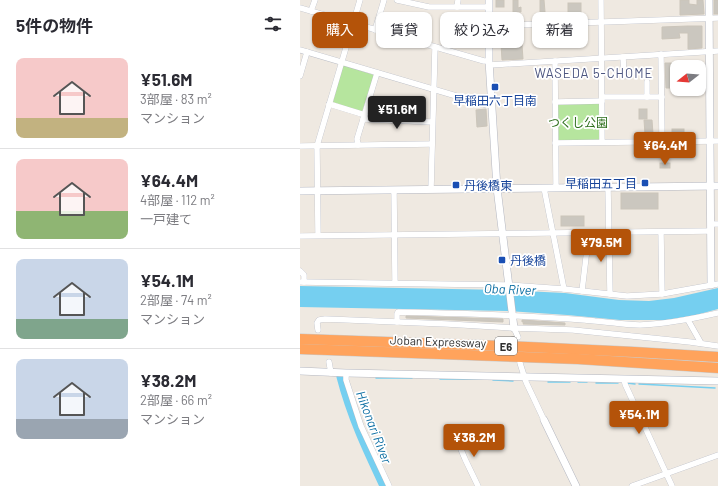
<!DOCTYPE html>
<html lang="ja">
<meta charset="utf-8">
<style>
body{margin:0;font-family:Barlow,"Noto Sans JP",sans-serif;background:#f2f2f3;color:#2b2b33;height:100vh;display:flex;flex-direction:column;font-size:15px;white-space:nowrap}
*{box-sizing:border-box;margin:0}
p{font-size:13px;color:#7c7c81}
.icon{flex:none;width:22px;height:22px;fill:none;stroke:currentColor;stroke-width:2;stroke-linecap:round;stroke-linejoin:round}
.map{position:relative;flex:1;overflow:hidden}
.drawer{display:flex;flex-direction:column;background:#fff;width:300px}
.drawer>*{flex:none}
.banner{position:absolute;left:12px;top:12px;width:346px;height:36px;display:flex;gap:8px}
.needle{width:26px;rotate:253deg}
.controls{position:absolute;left:370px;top:60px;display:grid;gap:8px}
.controls a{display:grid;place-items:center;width:36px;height:36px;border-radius:8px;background:#fff;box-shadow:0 1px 3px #0004;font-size:20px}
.price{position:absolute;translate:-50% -34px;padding:0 9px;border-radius:4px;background:#b45309;color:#fff;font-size:13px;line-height:26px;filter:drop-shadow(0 1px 2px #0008)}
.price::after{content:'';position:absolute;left:50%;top:24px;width:12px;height:9px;margin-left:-6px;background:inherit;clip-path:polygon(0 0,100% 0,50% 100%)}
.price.selected{background:#222;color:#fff}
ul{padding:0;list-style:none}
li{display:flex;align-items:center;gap:12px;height:100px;padding:0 16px}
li+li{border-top:1px solid #e1e1e2}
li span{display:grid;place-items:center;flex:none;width:112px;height:80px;border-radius:8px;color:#555}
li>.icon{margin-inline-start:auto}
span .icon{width:48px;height:48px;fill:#fffc;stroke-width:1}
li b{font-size:17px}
h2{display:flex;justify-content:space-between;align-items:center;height:48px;padding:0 16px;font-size:17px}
.tag{padding:0 14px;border-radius:8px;background:#fff;box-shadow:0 1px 3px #0004;font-size:14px;line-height:36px}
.tag.selected{background:#b45309;color:#fff}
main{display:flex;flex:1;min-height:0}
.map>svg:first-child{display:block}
.green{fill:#b6e59e}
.water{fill:#75cff0}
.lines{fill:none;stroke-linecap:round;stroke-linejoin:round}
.stream{stroke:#75cff0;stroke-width:1.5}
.river{stroke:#75cff0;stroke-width:9}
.building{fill:#cbc7bf;stroke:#cbc5ba}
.street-tunnel{stroke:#c8c4bd;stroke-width:5.5;stroke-dasharray:5.5 3;stroke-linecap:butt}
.street-casing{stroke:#b4b7c1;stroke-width:6}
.secondary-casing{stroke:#b4b7c1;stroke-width:8}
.highway-casing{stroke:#c9c9c9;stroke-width:11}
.street{stroke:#fff;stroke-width:5.5}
.secondary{stroke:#fff;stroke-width:7}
.highway{stroke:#ffa35c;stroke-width:10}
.transit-dot{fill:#1a4fb4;stroke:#fff;stroke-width:1.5}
.labels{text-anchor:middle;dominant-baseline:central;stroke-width:3.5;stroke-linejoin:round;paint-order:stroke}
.shield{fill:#fff;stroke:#6d6d6d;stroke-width:1}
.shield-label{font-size:11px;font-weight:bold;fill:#2e2e2e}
.transit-label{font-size:12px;fill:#164399;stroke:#fff;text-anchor:start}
.park-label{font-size:12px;fill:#2c6e1b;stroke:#fff}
.street-label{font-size:12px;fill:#2e2e2e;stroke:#fff}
.neighbourhood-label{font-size:13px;letter-spacing:1px;fill:#4d5680;stroke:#fff}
.water-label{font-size:13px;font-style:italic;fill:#0d6fa3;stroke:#fff}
</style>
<main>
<section class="drawer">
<h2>5件の物件<svg class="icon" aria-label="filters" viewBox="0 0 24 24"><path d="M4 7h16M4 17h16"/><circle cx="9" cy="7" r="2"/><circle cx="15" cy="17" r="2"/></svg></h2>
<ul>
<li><span style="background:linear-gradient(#f6c9c9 75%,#c2b280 0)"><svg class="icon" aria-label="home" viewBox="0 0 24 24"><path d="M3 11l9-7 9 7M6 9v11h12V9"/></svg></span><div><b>¥51.6M</b><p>3部屋 · 83 m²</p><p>マンション</p></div></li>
<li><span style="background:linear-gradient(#f6c9c9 65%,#8fb573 0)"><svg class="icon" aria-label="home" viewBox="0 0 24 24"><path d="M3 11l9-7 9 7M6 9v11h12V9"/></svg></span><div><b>¥64.4M</b><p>4部屋 · 112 m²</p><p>一戸建て</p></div></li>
<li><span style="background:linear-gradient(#c9d6e8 75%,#7fa58c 0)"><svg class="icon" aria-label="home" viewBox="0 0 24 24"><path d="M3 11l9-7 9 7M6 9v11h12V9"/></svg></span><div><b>¥54.1M</b><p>2部屋 · 74 m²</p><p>マンション</p></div></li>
<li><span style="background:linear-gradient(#c9d6e8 75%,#9aa5b1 0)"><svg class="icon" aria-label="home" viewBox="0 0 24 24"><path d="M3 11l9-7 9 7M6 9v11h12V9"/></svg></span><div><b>¥38.2M</b><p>2部屋 · 66 m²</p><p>マンション</p></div></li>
</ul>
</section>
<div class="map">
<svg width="418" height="486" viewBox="0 0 418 486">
<rect width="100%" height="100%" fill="#efe9e1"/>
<g class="green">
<polygon points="43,65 74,75 62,112 33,102"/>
<polygon points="299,103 299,140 257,140 257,104"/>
</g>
<polygon class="water" points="0,286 203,290 265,293 319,300 349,301 374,298 418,288 418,309 396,315 366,320 320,320 267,315 207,311 0,307"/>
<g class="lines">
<g class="stream">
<polyline points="76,378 112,378"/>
<polyline points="140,379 182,379"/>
<polyline points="193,380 213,381"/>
<polyline points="248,382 270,382"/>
<polyline points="278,382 287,382"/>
<polyline points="296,383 318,383"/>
<polyline points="327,383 335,384"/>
<polyline points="339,384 415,388"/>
</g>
<path class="river" d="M41,377c10,39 26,73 43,109"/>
</g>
<g class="building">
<rect x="196" y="0" width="8" height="7"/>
<polygon points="213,0 218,0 218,8 221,7 221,12 213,12"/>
<polygon points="240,0 244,0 245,12 240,12"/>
<polygon points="380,0 389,0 389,4 397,5 397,0 403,0 404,14 380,15"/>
<rect x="414" y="0" width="4" height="14"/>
<rect x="268" y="3" width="13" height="10"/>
<polygon points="388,26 402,26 402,48 388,49 388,33 379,33 380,38 362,39 362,27"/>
<polygon points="199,35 216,35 216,45 222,45 223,59 202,60 201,44 197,44 197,40 199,40"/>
<polygon points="365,63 372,63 372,88 366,88"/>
<polygon points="186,109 187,126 177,127 176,110"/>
<rect x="339" y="109" width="8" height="10"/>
<polygon points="344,120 352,120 353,134 345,134"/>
<rect x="372" y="129" width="12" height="8"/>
<rect x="360" y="163" width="10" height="5"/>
<rect x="321" y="193" width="37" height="16"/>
<rect x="261" y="216" width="23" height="10"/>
<polygon points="106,316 203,319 203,322 106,318"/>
<polygon points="222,320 252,322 265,323 265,325 223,324 224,322 222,322"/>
</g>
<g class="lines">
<polyline class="street-tunnel" points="214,336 217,349"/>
<defs>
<g id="street">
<polyline points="97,0 129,7 189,7"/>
<polyline points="301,0 302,142"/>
<polyline points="157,7 158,0"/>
<polyline points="0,8 184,61 189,61"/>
<polyline points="11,11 15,0"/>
<polyline points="189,26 418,18"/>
<polyline points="75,30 84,0"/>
<polyline points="0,50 187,105 192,105"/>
<polyline points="361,54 362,141"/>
<polyline points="323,57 324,76"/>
<polyline points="255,61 256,187"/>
<polyline points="190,65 418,51"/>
<polyline points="0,76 7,52"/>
<polyline points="302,97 362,97"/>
<polyline points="347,97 347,82"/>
<polyline points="255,102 302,101"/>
<polyline points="29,104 65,115"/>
<polyline points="63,119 132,122"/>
<polyline points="255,143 418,141"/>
<polyline points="58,145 57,139 77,73"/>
<polyline points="0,146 132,144"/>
<polyline points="308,187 310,294"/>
<polyline points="244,188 264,289"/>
<polyline points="131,189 135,47"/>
<polyline points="94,190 95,283"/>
<polyline points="411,224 418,224"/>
<polyline points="361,232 362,294"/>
<polyline points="18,235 17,146 60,0"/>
<polyline points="0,236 411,231"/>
<polyline points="0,271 4,275 4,282"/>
<polyline points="0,282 208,285 264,289 327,296 362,294 418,284"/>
<polyline points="282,291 289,232"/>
<polyline points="388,320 401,343"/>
<path d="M97,322v-8l1,-2c47,1 93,2 140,5 19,1 38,2 57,4 15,1 30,4 45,4 27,-1 52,-6 78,-12"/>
<polyline points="214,328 218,337"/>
<polyline points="18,330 17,323 19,320 25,319 147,324 214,328 273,330 390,342 418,346"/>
<polyline points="29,362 31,373"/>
<polyline points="220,363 226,382 236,403 244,420"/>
<polyline points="46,373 46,380 61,426 89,486"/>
<polyline points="324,379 325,384 372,486"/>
<polyline points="155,435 165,459 178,486"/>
<polyline points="332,486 418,455"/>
</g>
<g id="secondary">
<polyline points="189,0 189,61 197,188 214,328"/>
<polyline points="409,0 411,285"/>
<polyline points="0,191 418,186"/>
<polyline points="0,371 46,373 418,381"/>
<polyline points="244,420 276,486"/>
</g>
<g id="highway">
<polyline points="0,339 228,347 334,352 418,357"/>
<polyline points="0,349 278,359 418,368"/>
</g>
</defs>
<use href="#street" class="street-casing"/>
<use href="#secondary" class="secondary-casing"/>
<use href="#highway" class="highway-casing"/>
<use href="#street" class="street"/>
<use href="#secondary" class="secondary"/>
<use href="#highway" class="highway"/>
</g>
<g class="transit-dot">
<rect x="191" y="83" width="8" height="8" rx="2"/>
<rect x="341" y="179" width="8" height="8" rx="2"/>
<rect x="152" y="181" width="8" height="8" rx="2"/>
<rect x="198" y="256" width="8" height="8" rx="2"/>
</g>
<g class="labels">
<rect class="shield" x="195" y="337" width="22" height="18" rx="3"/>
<g class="shield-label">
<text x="206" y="346">E6</text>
</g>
<g class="transit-label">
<text x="195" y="100" text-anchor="middle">早稲田六丁目南</text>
<text x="337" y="183" text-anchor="end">早稲田五丁目</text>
<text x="164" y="185">丹後橋東</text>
<text x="210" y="260">丹後橋</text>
</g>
<g class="park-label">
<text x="278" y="122">つくし公園</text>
</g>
<g class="street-label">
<text transform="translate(138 341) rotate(2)">Joban Expressway</text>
</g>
<g class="neighbourhood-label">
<text x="294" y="73">WASEDA 5-CHOME</text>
</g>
<g class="water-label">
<text transform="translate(210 289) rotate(2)">Oba River</text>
<text transform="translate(74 427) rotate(69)">Hikonari River</text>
</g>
</g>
</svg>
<div class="controls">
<a><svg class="needle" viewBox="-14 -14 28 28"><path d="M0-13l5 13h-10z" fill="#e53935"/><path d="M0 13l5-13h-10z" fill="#7c7c81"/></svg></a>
</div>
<b class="price selected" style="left:97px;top:130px">¥51.6M</b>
<b class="price" style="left:365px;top:166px">¥64.4M</b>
<b class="price" style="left:301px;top:263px">¥79.5M</b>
<b class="price" style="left:339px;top:435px">¥54.1M</b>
<b class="price" style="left:174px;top:458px">¥38.2M</b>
<div class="banner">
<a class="tag selected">購入</a>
<a class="tag">賃貸</a>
<a class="tag">絞り込み</a>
<a class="tag">新着</a>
</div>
</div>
</main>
